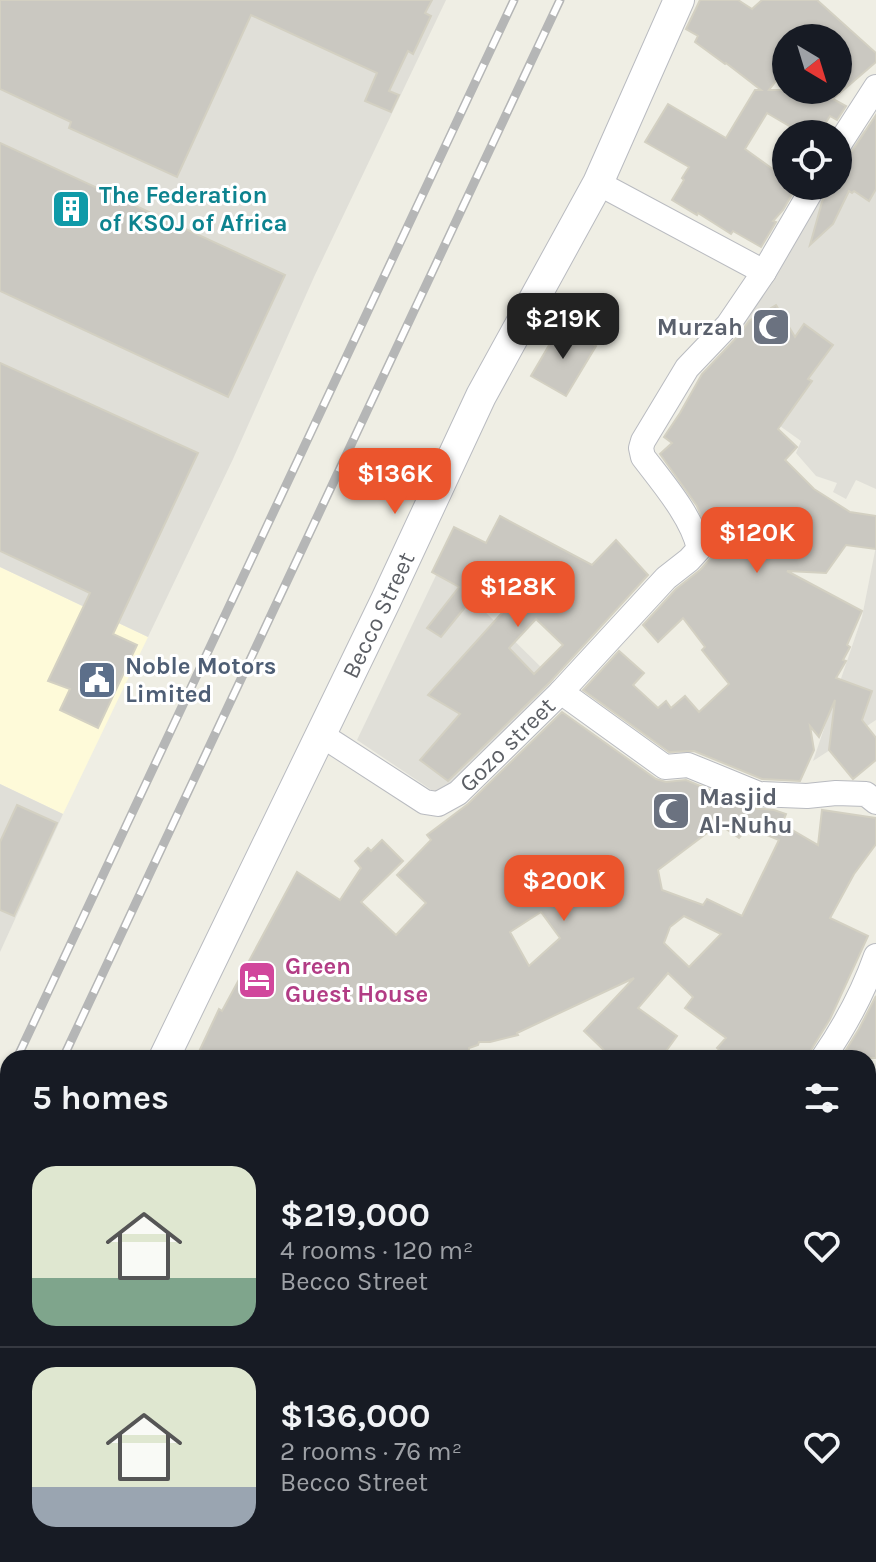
<!DOCTYPE html>
<meta charset="utf-8">
<style>
body{margin:0;font-family:Karla,sans-serif;background:#242831;color:#f1f3f6;height:100vh;display:flex;flex-direction:column;font-size:30px;white-space:nowrap}
*{box-sizing:border-box;margin:0}
p{font-size:26px;color:#9ea1a6}
.icon{flex:none;width:44px;height:44px;fill:none;stroke:currentColor;stroke-width:2;stroke-linecap:round;stroke-linejoin:round}
.map{position:relative;flex:1;overflow:hidden}
.side{position:absolute;left:0px;top:1050px;width:876px;height:512px;display:flex;flex-direction:column;background:#171b24;border-radius:24px 24px 0 0;box-shadow:0 2px 6px #0004}
.side>*{flex:none}
.needle{width:52px;rotate:142deg}
.controls{position:absolute;left:772px;top:24px;display:grid;gap:16px}
.controls a{display:grid;place-items:center;width:80px;height:80px;border-radius:50%;background:#171b24;box-shadow:0 2px 6px #0004;font-size:40px}
.price{position:absolute;translate:-50% -68px;padding:0 18px;border-radius:16px;background:#eb552d;color:#fff;font-size:26px;line-height:52px;filter:drop-shadow(0 2px 4px #0008)}
.price::after{content:'';position:absolute;left:50%;top:48px;width:24px;height:18px;margin-left:-12px;background:inherit;clip-path:polygon(0 0,100% 0,50% 100%)}
.price.active{background:#222;color:#fff}
ul{padding:0;list-style:none}
li{display:flex;align-items:center;gap:24px;height:200px;padding:0 32px}
li+li{border-top:2px solid #363941}
li span{display:grid;place-items:center;flex:none;width:224px;height:160px;border-radius:24px;color:#555}
li>.icon{margin-inline-start:auto}
span .icon{width:96px;height:96px;fill:#fffc;stroke-width:1}
li b{font-size:34px}
h2{display:flex;justify-content:space-between;align-items:center;height:96px;padding:0 32px;font-size:34px}
.map>svg:first-child{display:block}
.commercial{fill:#fefad9}
.industrial{fill:#e0dfd8}
.lines{fill:none;stroke-linecap:round;stroke-linejoin:round}
.stream{stroke:#a4cbff;stroke-width:7}
.building{fill:#cac8c1;stroke:#d3d0c2;stroke-width:2;fill-rule:evenodd}
.minor-casing{stroke:#b9bbc0;stroke-width:26}
.tertiary-casing{stroke:#b9bbc0;stroke-width:32}
.minor{stroke:#fff;stroke-width:24}
.tertiary{stroke:#fff;stroke-width:30}
.rail-casing{stroke:#b5b6b6;stroke-width:9}
.rail{stroke:#fff;stroke-width:6;stroke-dasharray:18;stroke-linecap:butt}
.labels{text-anchor:middle;dominant-baseline:central;stroke-width:6;stroke-linejoin:round;paint-order:stroke}
.culture-label{font-size:24px;font-weight:bold;fill:#0d838f;stroke:#fff;text-anchor:start}
.worship-label{font-size:24px;font-weight:bold;fill:#5b616d;stroke:#fff;text-anchor:end}
.street-label{font-size:24px;fill:#5c5f65;stroke:#fff}
.service-label{font-size:24px;font-weight:bold;fill:#4e5e75;stroke:#fff;text-anchor:start}
.hotel-label{font-size:24px;font-weight:bold;fill:#b23c85;stroke:#fff;text-anchor:start}
</style>
<div class="map">
<svg width="876" height="1562" viewBox="0 0 876 1562">
<rect width="100%" height="100%" fill="#efeee4"/>
<polygon class="commercial" points="0,567 148,637 63,814 0,784"/>
<g class="industrial">
<polygon points="0,0 446,0 314,277 233,459 148,637 0,567"/>
<polygon points="853,130 876,131 876,489 856,480 846,499 833,492 837,483 816,476 796,453 801,441 752,406 776,365 736,325 820,186 838,186 838,155"/>
<polygon points="876,546 876,720 813,761 862,617"/>
<polygon points="440,567 554,680 452,787 436,793 357,740"/>
<polygon points="0,784 63,814 0,952"/>
<polygon points="492,1554 598,1554 596,1562 490,1562"/>
</g>
<g class="lines">
<g class="stream">
<polyline points="541,1058 588,1058"/>
<polyline points="266,1554 267,1562"/>
</g>
</g>
<g class="building">
<polygon points="0,0 432,0 425,13 431,16 413,54 408,51 389,91 399,95 391,112 365,101 377,73 251,15 177,177 69,128 71,122 0,89"/>
<path d="M700,0h38l14,9 10,-9h55l59,53v9l-43,37 13,7 -9,14 -7,-4 -11,18h-16l-36,-21 -22,36 29,21 12,-13v29h11l-14,24 -10,11 3,1 -15,25 -28,-16 -2,3 -33,-21 -1,2 -25,-15 12,-20 -2,-2 7,-11 -44,-25 23,-38 58,34 29,-48h6l-35,-27 -1,1 -30,-22 3,-6 -12,-7zM786,38h52v52h-69l17,-22z"/>
<polygon points="876,115 876,189 869,201 854,191 852,193 849,191 833,224 810,245 822,202 829,186 840,186 838,185 838,172"/>
<polygon points="0,143 285,275 228,397 0,291"/>
<polygon points="776,305 795,337 804,324 833,345 808,379 812,381 778,429 797,447 785,460 814,489 850,512 876,516 876,549 846,545 826,573 787,571 862,611 847,645 850,647 843,660 846,661 836,678 872,691 862,720 876,738 876,760 853,779 829,750 835,700 819,737 810,726 814,750 800,781 762,779 694,751 669,752 583,690 619,651 644,673 633,685 658,708 666,701 671,708 685,696 699,712 729,684 702,650 705,647 683,618 658,642 643,625 676,589 700,570 710,559 715,549 697,506 660,454 672,443 664,437 680,413 702,374 739,335 749,321"/>
<polygon points="561,325 596,346 566,396 531,376"/>
<polygon points="0,363 198,453 113,634 137,645 98,728 60,710 70,689 48,681 90,593 0,551"/>
<path d="M500,516l92,49 24,-25 32,35 -98,107 -102,99 -28,-21 40,-46 -32,-19 100,-111 -32,-15 -55,68 -14,-9 32,-41 -27,-15 22,-45 32,16zM536,619l27,26 -29,29 -25,-26z"/>
<path d="M562,712l94,67 10,3 20,-2 67,28 21,2 12,4 -4,10 36,21 4,-35 54,8v26l-22,30 -24,44 38,18 -38,83 -19,31 -3,8h-80l-11,-10 9,-10 -41,-30 8,-11 -25,-24 -30,35 39,28 -16,22h-49l-28,-27 50,-53 -117,55 1,2 -28,7h-11l-1,3 -9,3 -1,10h-272l23,-49 3,2 75,-139 43,28 21,-32 -6,-7 13,-13 3,3 11,-11 21,21 -42,41 35,33 30,-32 -29,-28 34,-35 -4,-5 41,-31zM719,824l20,14 9,-11 31,13 -37,76 -35,-17 -4,6 -41,-15 -4,-20zM541,912l19,26 -31,28 -19,-34zM684,916l37,18 -32,33 -25,-24 6,-16z"/>
<polygon points="17,805 57,823 14,916 0,910 0,842"/>
<polygon points="876,996 876,1058 841,1058 859,1029"/>
</g>
<g class="lines">
<defs>
<g id="minor">
<polyline points="838,146 876,87"/>
<polyline points="598,183 764,272"/>
<path d="M561,692l105,-114 23,-18 10,-11c-6,-31 -37,-67 -56,-92l-2,-9 2,-7 44,-73 41,-43 36,-53 50,-86"/>
<path id="s1" d="M320,734l105,68 13,2 20,-11 103,-101 104,75 23,-2 71,29 48,2 29,-3 30,1 10,8"/>
<path d="M823,1058c22,-32 40,-65 53,-102"/>
</g>
<g id="tertiary">
<path id="s2" d="M164,1058l222,-458 95,-204 117,-213 81,-183"/>
<polyline points="0,1388 8,1372"/>
</g>
</defs>
<use href="#minor" class="minor-casing"/>
<use href="#tertiary" class="tertiary-casing"/>
<use href="#minor" class="minor"/>
<use href="#tertiary" class="tertiary"/>
<defs>
<g id="rail">
<polyline points="17,1058 514,0"/>
<polyline points="63,1058 560,0"/>
<polyline points="0,1094 8,1077"/>
<polyline points="0,1193 8,1176"/>
</g>
</defs>
<use href="#rail" class="rail-casing"/>
<use href="#rail" class="rail"/>
</g>
<defs>
<symbol id="building-square" viewBox="-11 -11 22 22"><rect x="-9" y="-9" width="18" height="18" rx="4" fill="#0f9aa8" stroke="#fff"/><path d="M-4-6H4V6H1V3H-1V6H-4ZM-2.5-4.3h1.7v1.8h-1.7ZM.8-4.3h1.7v1.8H.8ZM-2.5-1h1.7V.8h-1.7ZM.8-1h1.7V.8H.8Z" fill="#fff"/></symbol>
<symbol id="mosque-square" viewBox="-11 -11 22 22"><rect x="-9" y="-9" width="18" height="18" rx="4" fill="#6b7280" stroke="#fff"/><path d="M3.5-4.9A6 6 0 1 0 3.5 4.9A5 5 0 1 1 3.5-4.9Z" fill="#fff"/></symbol>
<symbol id="civic-square" viewBox="-11 -11 22 22"><rect x="-9" y="-9" width="18" height="18" rx="4" fill="#5c6f8a" stroke="#fff"/><path d="M-.6-6.5H3V-4.5H.6V-3L4-1V1h2V6H-6V1h2V-1L-.6-3ZM-1.2 2.5V6h2.4V2.5Z" fill="#fff"/></symbol>
<symbol id="hotel-square" viewBox="-11 -11 22 22"><rect x="-9" y="-9" width="18" height="18" rx="4" fill="#d1479c" stroke="#fff"/><path d="M-6-4.5h1.5V1H6V5H4.5V3h-9V5H-6ZM-4 0a1.8 1.8 0 1 1 3.6 0ZM.5 0V-2.5h3Q6-2.5 6 0Z" fill="#fff"/></symbol>
</defs>
<g fill-rule="evenodd">
<use href="#building-square" x="49" y="187" width="44" height="44"/>
<use href="#mosque-square" x="749" y="305" width="44" height="44"/>
<use href="#civic-square" x="75" y="658" width="44" height="44"/>
<use href="#mosque-square" x="649" y="789" width="44" height="44"/>
<use href="#hotel-square" x="235" y="958" width="44" height="44"/>
</g>
<g class="labels">
<g class="culture-label">
<text x="99" y="195">The Federation<tspan x="99" dy="28">of KSOJ of Africa</tspan></text>
</g>
<g class="worship-label">
<text x="743" y="327">Murzah</text>
<text x="699" y="797" text-anchor="start">Masjid<tspan x="699" dy="28">Al-Nuhu</tspan></text>
</g>
<g class="street-label">
<text stroke="none"><textPath href="#s2" startOffset="492">Becco Street</textPath></text>
<text stroke="none"><textPath href="#s1" startOffset="230">Gozo street</textPath></text>
</g>
<g class="service-label">
<text x="125" y="666">Noble Motors<tspan x="125" dy="28">Limited</tspan></text>
</g>
<g class="hotel-label">
<text x="285" y="966">Green<tspan x="285" dy="28">Guest House</tspan></text>
</g>
</g>
</svg>
<div class="controls">
<a><svg class="needle" viewBox="-14 -14 28 28"><path d="M0-13l5 13h-10z" fill="#e53935"/><path d="M0 13l5-13h-10z" fill="#9ea1a6"/></svg></a>
<a><svg class="icon" aria-label="locate" viewBox="0 0 24 24"><circle cx="12" cy="12" r="6"/><path d="M12 2v4M12 18v4M2 12h4M18 12h4"/></svg></a>
</div>
<b class="price active" style="left:563px;top:361px">$219K</b>
<b class="price" style="left:395px;top:516px">$136K</b>
<b class="price" style="left:757px;top:575px">$120K</b>
<b class="price" style="left:518px;top:629px">$128K</b>
<b class="price" style="left:564px;top:923px">$200K</b>
<section class="side">
<h2>5 homes<svg class="icon" aria-label="filters" viewBox="0 0 24 24"><path d="M4 7h16M4 17h16"/><circle cx="9" cy="7" r="2"/><circle cx="15" cy="17" r="2"/></svg></h2>
<ul>
<li><span style="background:linear-gradient(#dfe7d0 70%,#7fa58c 0)"><svg class="icon" aria-label="home" viewBox="0 0 24 24"><path d="M3 11l9-7 9 7M6 9v11h12V9"/></svg></span><div><b>$219,000</b><p>4 rooms · 120 m²</p><p>Becco Street</p></div><svg class="icon" aria-label="heart" viewBox="0 0 24 24"><path d="M12 20l-8-8c-3-5 5-10 8-4 3-6 11-1 8 4z"/></svg></li>
<li><span style="background:linear-gradient(#dfe7d0 75%,#9aa5b1 0)"><svg class="icon" aria-label="home" viewBox="0 0 24 24"><path d="M3 11l9-7 9 7M6 9v11h12V9"/></svg></span><div><b>$136,000</b><p>2 rooms · 76 m²</p><p>Becco Street</p></div><svg class="icon" aria-label="heart" viewBox="0 0 24 24"><path d="M12 20l-8-8c-3-5 5-10 8-4 3-6 11-1 8 4z"/></svg></li>
</ul>
</section>
</div>
